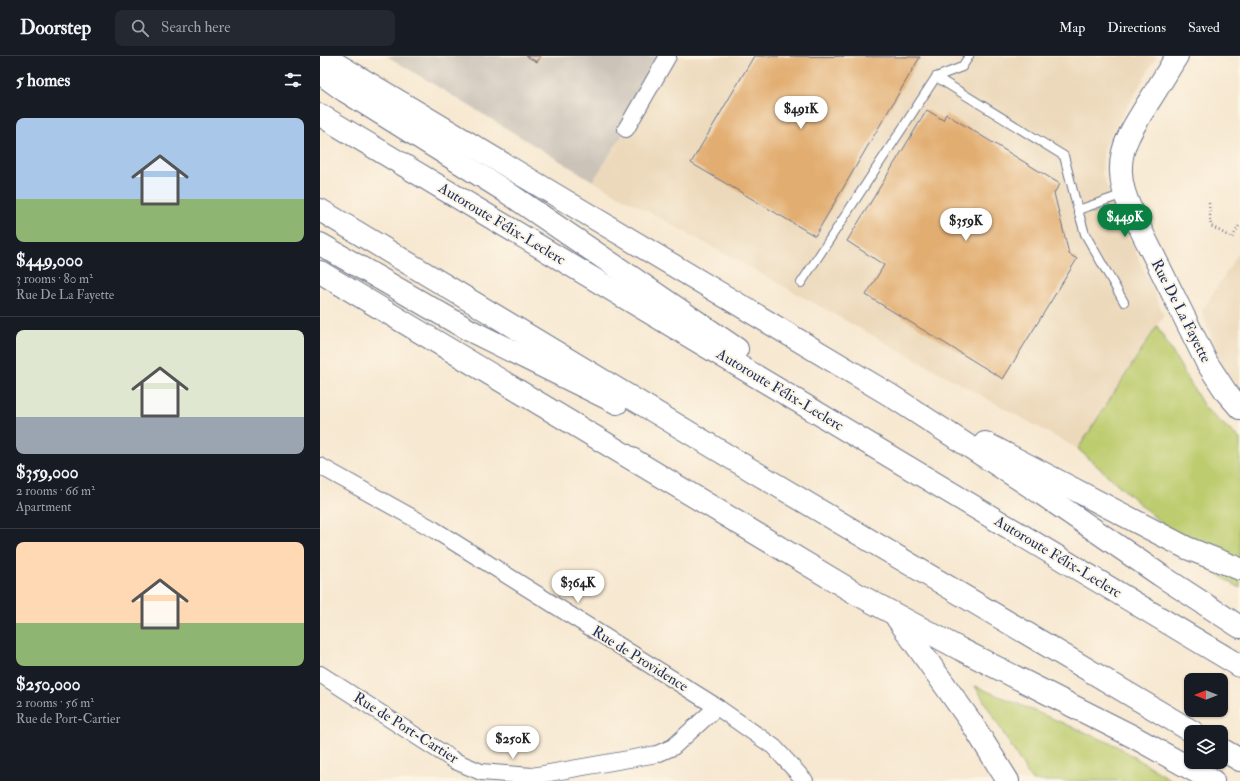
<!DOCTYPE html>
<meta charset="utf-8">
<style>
body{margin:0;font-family:"IM FELL Double Pica",serif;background:#242831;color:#f1f3f6;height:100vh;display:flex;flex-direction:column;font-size:15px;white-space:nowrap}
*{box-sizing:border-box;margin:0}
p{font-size:13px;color:#9ea1a6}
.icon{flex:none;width:22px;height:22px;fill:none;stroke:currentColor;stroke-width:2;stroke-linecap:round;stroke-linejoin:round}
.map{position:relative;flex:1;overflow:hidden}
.drawer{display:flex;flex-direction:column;background:#171b24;width:320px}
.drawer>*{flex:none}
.needle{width:26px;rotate:270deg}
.fabs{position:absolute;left:864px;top:617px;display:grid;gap:8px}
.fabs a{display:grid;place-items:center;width:44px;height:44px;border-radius:8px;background:#171b24;box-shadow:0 1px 3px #0004;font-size:20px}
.price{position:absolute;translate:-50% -34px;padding:0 9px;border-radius:14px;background:#fff;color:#222;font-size:13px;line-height:26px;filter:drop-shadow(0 1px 2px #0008)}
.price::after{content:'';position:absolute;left:50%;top:24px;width:12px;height:9px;margin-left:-6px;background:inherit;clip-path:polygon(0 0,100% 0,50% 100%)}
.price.current{background:#0b8043;color:#fff}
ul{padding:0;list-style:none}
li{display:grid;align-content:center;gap:8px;height:212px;padding:0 16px}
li+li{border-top:1px solid #363941}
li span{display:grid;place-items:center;height:124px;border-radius:8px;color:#555}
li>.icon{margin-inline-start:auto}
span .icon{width:72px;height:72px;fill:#fffc;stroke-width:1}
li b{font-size:17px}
h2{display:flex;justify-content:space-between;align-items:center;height:48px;padding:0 16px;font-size:17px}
header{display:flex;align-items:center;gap:24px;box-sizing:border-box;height:56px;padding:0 20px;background:#171b24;border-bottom:1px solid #363941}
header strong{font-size:19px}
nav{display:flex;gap:22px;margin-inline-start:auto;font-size:14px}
.search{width:280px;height:36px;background:#242831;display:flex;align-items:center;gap:10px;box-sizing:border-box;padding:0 14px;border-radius:8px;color:#9ea1a6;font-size:15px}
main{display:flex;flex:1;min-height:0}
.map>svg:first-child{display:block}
.built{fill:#ecd8ba}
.industrial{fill:#cbc3b8}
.green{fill:#bdcc6e;stroke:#6c7e66}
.building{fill:#e2ad71}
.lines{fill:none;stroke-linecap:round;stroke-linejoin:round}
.lane-casing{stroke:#687086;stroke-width:10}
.street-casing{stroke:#687086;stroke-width:18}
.secondary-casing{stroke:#687086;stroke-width:24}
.highway-casing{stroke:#687086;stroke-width:24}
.path{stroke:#687086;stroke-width:2.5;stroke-dasharray:1 3;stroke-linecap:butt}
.lane{stroke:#fff;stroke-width:8}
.street{stroke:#fff;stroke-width:16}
.secondary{stroke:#fff;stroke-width:22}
.highway{stroke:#fff;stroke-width:22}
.labels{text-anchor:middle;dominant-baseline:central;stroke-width:4;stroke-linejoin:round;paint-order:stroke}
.street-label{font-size:15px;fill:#1b2f5e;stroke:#fcf5e5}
</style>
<header>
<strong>Doorstep</strong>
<div class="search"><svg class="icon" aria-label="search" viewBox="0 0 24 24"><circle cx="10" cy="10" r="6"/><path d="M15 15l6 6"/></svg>Search here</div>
<nav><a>Map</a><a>Directions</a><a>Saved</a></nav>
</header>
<main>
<section class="drawer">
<h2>5 homes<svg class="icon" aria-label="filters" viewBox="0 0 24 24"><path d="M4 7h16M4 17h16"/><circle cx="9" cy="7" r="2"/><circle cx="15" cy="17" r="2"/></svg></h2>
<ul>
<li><span style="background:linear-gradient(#a9c7e8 65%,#8fb573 0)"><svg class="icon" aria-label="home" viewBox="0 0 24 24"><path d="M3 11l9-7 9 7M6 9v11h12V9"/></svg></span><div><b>$449,000</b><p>3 rooms · 80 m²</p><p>Rue De La Fayette</p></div></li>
<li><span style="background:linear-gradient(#dfe7d0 70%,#9aa5b1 0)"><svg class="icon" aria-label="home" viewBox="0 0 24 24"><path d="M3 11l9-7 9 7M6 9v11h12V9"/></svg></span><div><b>$359,000</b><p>2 rooms · 66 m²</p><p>Apartment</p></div></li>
<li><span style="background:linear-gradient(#ffd9b3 65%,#8fb573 0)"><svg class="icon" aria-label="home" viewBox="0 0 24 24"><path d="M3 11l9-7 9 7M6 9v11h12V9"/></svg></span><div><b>$250,000</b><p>2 rooms · 56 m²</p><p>Rue de Port-Cartier</p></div></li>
</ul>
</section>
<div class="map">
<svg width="920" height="725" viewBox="0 0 920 725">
<rect width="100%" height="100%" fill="#fcf5e5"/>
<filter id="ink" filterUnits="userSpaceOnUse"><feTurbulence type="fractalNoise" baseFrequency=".025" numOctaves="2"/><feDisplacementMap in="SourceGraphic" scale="8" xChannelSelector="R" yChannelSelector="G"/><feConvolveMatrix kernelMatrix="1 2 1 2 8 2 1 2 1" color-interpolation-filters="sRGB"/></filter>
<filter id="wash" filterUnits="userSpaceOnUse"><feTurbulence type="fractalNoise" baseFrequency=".012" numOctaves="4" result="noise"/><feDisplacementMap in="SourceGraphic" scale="16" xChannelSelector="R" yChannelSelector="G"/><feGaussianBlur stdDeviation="0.9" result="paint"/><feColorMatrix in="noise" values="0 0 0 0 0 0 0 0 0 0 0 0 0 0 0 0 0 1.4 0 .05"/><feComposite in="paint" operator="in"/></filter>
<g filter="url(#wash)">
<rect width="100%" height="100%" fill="#f7e8d1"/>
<g class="built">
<polygon points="349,0 837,0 784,90 782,118 799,160 844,259 758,393 273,125 306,73"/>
<polygon points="920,195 920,334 906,317 897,296 882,255"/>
</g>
<polygon class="industrial" points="67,0 349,0 306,73 273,125"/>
<g class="green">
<polygon points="837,270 885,352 920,383 920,532 903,522 758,393"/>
<polygon points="655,630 795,689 853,725 712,725"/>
</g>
<g id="blocks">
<g class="building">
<polygon points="206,0 221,0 217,6"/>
<polygon points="434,0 600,1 495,180 371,107"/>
<polygon points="607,54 623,64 626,58 740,128 734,137 749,198 757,203 683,323 546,239 564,209 527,185"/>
</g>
</g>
</g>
<g filter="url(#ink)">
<use href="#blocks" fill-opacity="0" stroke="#687086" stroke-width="1"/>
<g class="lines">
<defs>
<g id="lane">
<polyline points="616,21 744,100 758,154"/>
<polyline points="481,227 616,21 642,11 649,0"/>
<polyline points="804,246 765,178 758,154 804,138"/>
</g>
<g id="street">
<polyline points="306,73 348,0"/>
<polyline points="0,410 113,473 397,651 454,691 485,725"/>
<polyline points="0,618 135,705 161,716 212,720 337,698 353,691 397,651"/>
</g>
<path id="secondary" d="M857,0c-10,16 -19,32 -29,47 -12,20 -27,40 -27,64 -1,17 5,33 12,47l74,149 19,29 14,16"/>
<g id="highway">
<polyline points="3,0 570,339 722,438 840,519 920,571"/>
<polyline points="0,17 25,35 182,133 417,293"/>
<polyline points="0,59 920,610"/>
<polyline points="0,154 438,418 873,676"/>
<polyline points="0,188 149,274 297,347"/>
<polyline points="0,216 537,538 640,593 812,680 893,725"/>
<polyline points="665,387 867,492 920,513"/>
<polyline points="577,562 651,666 688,725"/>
<polyline points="901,693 920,704"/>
</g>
</defs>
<use href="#lane" class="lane-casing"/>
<use href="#street" class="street-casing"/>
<use href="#secondary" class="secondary-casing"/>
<use href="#highway" class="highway-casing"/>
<polyline class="path" points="889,147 891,170 912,182 920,168"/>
<use href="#lane" class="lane"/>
<use href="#street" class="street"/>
<use href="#secondary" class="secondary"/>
<use href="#highway" class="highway"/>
</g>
</g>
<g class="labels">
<g class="street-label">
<text transform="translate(182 168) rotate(31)">Autoroute Félix-Leclerc</text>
<text transform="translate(861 255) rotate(63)">Rue De La Fayette</text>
<text transform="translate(460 334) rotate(31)">Autoroute Félix-Leclerc</text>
<text transform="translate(738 501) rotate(31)">Autoroute Félix-Leclerc</text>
<text transform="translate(320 603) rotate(32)">Rue de Providence</text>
<text transform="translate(86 672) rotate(32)">Rue de Port-Cartier</text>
</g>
</g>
</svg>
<div class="fabs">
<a><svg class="needle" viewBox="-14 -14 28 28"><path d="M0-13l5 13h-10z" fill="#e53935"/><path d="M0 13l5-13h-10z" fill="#9ea1a6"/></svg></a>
<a><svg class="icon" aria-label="layers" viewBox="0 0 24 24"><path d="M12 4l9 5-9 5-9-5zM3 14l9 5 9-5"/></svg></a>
</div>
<b class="price" style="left:481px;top:74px">$491K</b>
<b class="price current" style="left:805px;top:182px">$449K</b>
<b class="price" style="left:646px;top:186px">$359K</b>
<b class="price" style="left:258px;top:548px">$364K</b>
<b class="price" style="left:193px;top:704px">$250K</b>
</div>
</main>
